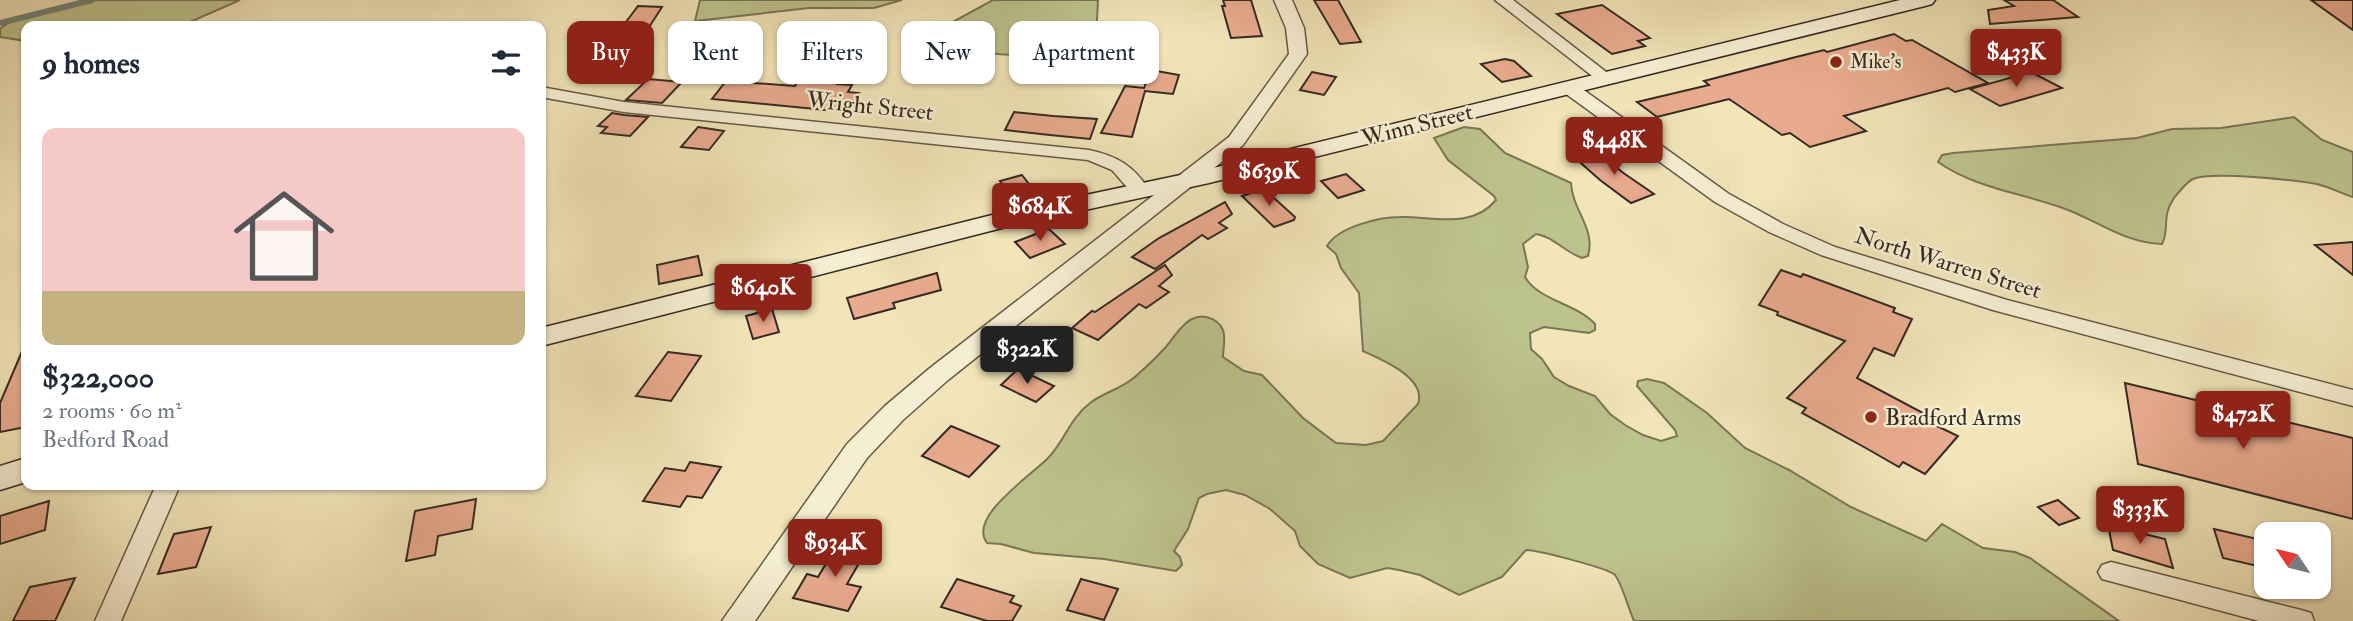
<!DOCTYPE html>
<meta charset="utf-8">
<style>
body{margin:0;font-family:"IM FELL Double Pica",serif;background:#f2f2f3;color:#1f2937;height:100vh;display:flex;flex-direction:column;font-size:26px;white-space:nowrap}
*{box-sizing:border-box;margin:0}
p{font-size:23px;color:#747a83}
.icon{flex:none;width:38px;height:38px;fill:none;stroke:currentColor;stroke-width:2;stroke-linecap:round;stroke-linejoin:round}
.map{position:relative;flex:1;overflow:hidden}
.details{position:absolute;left:21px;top:21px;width:525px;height:469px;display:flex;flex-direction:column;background:#fff;border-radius:14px;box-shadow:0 2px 5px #0004}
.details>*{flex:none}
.banner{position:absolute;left:567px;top:21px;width:665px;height:63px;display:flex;gap:14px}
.needle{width:46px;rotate:305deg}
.tools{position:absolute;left:2254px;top:522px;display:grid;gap:14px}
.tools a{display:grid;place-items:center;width:77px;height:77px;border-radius:14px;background:#fff;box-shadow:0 2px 5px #0004;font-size:35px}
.price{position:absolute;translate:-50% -60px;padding:0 16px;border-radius:7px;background:#8f2418;color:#fff;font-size:23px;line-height:46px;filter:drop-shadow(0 2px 4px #0008)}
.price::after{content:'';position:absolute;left:50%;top:42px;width:21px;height:16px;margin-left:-10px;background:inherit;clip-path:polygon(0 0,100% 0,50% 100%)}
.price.selected{background:#222;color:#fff}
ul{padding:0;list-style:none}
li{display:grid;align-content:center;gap:14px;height:371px;padding:0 21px}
li span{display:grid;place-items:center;height:217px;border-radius:14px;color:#555}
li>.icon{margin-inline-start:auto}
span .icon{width:126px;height:126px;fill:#fffc;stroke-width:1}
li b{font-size:30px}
h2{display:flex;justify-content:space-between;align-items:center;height:84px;padding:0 21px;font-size:30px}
.chip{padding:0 24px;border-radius:14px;background:#fff;box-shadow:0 2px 5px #0004;font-size:24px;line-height:63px}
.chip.selected{background:#8f2418;color:#fff}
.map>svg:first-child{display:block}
.green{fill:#bdc38d;stroke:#797657;stroke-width:2}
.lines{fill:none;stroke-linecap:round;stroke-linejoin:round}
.stream{stroke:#728379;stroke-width:6}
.building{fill:#e9ab8f;stroke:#352a21;stroke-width:2}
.minor-casing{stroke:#645947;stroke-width:3}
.tertiary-casing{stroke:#645947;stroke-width:3}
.secondary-casing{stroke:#352a21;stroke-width:3}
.minor{fill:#f6eed2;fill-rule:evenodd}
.tertiary{fill:#f6eed2;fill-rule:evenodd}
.secondary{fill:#f6eed2;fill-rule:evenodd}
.poi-dot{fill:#8f2418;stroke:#f6eed2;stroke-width:2.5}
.labels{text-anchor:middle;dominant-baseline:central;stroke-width:5;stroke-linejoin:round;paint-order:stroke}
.far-poi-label{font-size:19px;fill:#352a21;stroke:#f6eed2;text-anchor:start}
.street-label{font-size:23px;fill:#352a21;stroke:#f6eed2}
.poi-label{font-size:23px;fill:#352a21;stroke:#f6eed2;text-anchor:start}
</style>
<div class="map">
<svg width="2353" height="621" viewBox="0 0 2353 621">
<rect width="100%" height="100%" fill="#f1e5b9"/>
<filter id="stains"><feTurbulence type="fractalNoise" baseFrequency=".00286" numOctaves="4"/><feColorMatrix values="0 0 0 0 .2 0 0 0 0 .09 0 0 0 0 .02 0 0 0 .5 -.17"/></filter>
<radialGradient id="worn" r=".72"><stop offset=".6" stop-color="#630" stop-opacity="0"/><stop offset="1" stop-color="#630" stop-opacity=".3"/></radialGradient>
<g class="green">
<polygon points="87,0 240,0 181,26 26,26 26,41 0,37 0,29 14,18"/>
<polygon points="700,0 902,0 874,8 809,8 695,21"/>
<path d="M993,0h105l-1,20 -10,18c-48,26 -103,17 -154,5l-1,-5 4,-7z"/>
<path d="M2294,117l28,23 31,12v45c-12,-4 -24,-10 -36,-13 -22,-4 -105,-13 -124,-5 -6,3 -15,14 -19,19 -13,19 -4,31 -12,46 -39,-1 -66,-25 -102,-37 -40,-14 -87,-20 -122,-45l4,-7 11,-2 184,-15 35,-9 49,-1z"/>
<path d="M1464,127l16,2 25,24 66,30c1,27 25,45 17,73l-6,2c-19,-7 -28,-21 -46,-24l-13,10 5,23 -3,10c14,24 51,26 70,47v6l-6,3 -45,-6 -14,6 1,16 11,10 12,18 15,9 26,10 15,18 15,11 18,10 18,6 16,-5 -2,-6 -38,-44 1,-5 9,-2 17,4 43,30 38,35 44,22 62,37 75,34 16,-17 41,24 32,4 15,6 89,63h-485c-5,-11 -12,-37 -19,-46 -7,-7 -78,-25 -89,-25l-24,27 -43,18 -39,-20 -21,-5 -12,-2 -37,10 -32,-14 -18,-18 -5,-15 -25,-22 -25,-14 -19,-5 -19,4 -8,4 -11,31 -14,22 6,6 2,8 -6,6 -72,-12 -70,-6 -33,-9 -14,-1c-20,-26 45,-68 61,-85 16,-16 22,-40 42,-55 14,-11 32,-14 46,-27 9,-8 19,-17 27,-26 8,-8 18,-26 29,-31 13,-7 31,2 32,16 1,7 -1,15 -1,22l21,14 18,4 41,43 33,25 30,2 17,-4 35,-37c9,-26 -37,-45 -55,-53l-4,-58 -18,-25 -5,-14 -9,-8c11,-19 52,-29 73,-29 33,-1 71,13 96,-17l-2,-4 -46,-36 -14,-22z"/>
</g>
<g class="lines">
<polyline class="stream" points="0,23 92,0"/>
</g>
<g class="building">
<polygon points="1223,0 1251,0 1262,36 1231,38 1222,6 1225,6"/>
<polygon points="1314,0 1338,0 1361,42 1340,44"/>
<polygon points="2004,0 2053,0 2078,17 1990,24 1988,10 2014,6"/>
<polygon points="2311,0 2353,0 2353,30"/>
<polygon points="1602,5 1650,38 1638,41 1645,46 1612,54 1557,14"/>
<polygon points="638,6 662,7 644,35 640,35 635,42 611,42"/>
<polygon points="1894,34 1906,41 1912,40 1988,83 1955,92 1948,88 1844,116 1866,131 1810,147 1790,133 1782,135 1729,99 1657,117 1637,102 1709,85 1704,81 1792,58 1824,50 1827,52"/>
<polygon points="1505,59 1514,61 1531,76 1502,82 1481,64"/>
<polygon points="1151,70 1179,75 1173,94 1145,91 1132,137 1101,133 1125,86 1144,88"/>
<polygon points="1312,72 1336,77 1324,95 1300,90"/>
<polygon points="2031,72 2062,88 2000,106 1970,89"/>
<polygon points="800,78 839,80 837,84 852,85 848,92 859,93 846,112 712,99 726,81 795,86"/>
<polygon points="648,79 682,82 662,103 626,100"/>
<polygon points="1014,112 1053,116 1097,119 1090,139 1050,135 1005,130"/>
<polygon points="612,113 624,115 648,117 630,136 601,133 607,127 598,126"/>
<polygon points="698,127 724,131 709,150 681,147"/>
<polygon points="1598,151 1622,172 1654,194 1631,203 1600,180 1574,157"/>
<polygon points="1346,174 1364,190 1338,198 1321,181"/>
<polygon points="1022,175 1035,192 1013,198 1000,181"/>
<polygon points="1264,189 1295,217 1294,220 1274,227 1242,196"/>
<polygon points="1225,202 1232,214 1219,223 1227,228 1208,239 1202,235 1155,269 1132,257 1159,238"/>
<polygon points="1049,229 1065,244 1030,258 1015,242"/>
<polygon points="2353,242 2353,275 2315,245"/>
<polygon points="698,256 702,275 659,284 657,265"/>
<polygon points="1165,265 1172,275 1159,286 1169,292 1146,308 1139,304 1098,340 1072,328 1092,311 1095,312"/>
<polygon points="1781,270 1801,277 1803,274 1895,308 1893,312 1912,319 1894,356 1874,348 1857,378 1940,422 1937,426 1958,436 1925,474 1903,462 1899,467 1864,447 1802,413 1806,408 1787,398 1845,341 1777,315 1778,312 1759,305"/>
<polygon points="937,273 941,290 893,303 895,308 854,319 847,298"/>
<polygon points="772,309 779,332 753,339 746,316"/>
<polygon points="26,342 26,427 0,432 0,403"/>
<polygon points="668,352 701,356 671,401 636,396"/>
<polygon points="1018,369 1054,386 1036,402 1001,385"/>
<polygon points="2125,383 2353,438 2353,519 2138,464"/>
<polygon points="951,426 999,446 969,477 922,456"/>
<polygon points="690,462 721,467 702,498 687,496 680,507 643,501 665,468 685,471"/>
<polygon points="476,499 472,529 438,536 435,555 406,561 415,511"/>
<polygon points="2058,500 2079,518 2059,525 2038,507"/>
<polygon points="49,501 45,530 0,544 0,516"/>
<polygon points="2108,525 2165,539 2173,568 2113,550"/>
<polygon points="211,527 196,567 158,574 174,534"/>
<polygon points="2214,529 2266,541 2266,568 2223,558"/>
<polygon points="840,540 869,546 847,584 861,587 848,611 793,598 807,574 818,577"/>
<polygon points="75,578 55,621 13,621 30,587"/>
<polygon points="957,579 1014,596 1010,602 1021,606 1012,621 987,621 941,607"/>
<polygon points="1081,579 1118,589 1104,620 1067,610"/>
</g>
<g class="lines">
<defs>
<g id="minor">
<polygon points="1495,0 1513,0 1614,78 1606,83 1600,82"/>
<polygon points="1568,82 1574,83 1729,194 1783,224 1835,247 2007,300 2353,390 2353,406 1993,310 1821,255 1769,232 1715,202 1562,91 1560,87"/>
<path d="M541,87l83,15 465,48c28,6 45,16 60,40l-9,6 -7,-2 -21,-24 -24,-10 -464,-48 -83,-15z"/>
<polygon points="156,485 180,485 121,621 95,621"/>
<polygon points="2111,562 2301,610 2311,613 2314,621 2259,621 2102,579 2098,572 2102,565"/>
</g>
<polygon id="tertiary" points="1274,0 1292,0 1304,28 1307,54 1243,145 948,380 903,420 867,458 755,621 722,621 847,444 885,406 930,368 1229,137 1289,54 1286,28"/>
<g id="secondary">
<polygon points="1900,0 1935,0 1932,4 1925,6 1209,183 1002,228 541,346 541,328 1000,213 1209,169"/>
<polygon points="26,458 26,482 0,490 0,466"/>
</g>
</defs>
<use href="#minor" class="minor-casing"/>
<use href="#tertiary" class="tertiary-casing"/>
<use href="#secondary" class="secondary-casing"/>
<use href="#minor" class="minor"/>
<use href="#tertiary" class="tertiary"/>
<use href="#secondary" class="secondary"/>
</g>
<g class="poi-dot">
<circle cx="1836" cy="62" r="7"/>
<circle cx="1871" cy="417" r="7"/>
</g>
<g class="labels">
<g class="far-poi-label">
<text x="1850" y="62">Mike's</text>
</g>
<g class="street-label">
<text transform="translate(870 106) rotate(6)">Wright Street</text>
<text transform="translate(1417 125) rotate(-14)">Winn Street</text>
<text transform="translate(1948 263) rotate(17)">North Warren Street</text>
</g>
<g class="poi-label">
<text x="1885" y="417">Bradford Arms</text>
</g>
</g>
<rect width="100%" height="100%" filter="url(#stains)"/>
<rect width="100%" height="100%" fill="url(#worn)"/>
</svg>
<div class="tools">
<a><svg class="needle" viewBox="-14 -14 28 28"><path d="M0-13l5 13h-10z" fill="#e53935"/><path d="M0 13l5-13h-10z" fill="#747a83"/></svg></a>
</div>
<b class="price" style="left:2016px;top:89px">$433K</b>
<b class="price" style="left:1614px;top:177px">$448K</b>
<b class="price" style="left:1269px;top:208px">$639K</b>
<b class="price" style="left:1040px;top:243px">$684K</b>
<b class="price" style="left:763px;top:324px">$640K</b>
<b class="price selected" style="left:1027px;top:386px">$322K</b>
<b class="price" style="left:2243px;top:451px">$472K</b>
<b class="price" style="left:2140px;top:546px">$333K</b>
<b class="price" style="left:835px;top:579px">$934K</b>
<div class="banner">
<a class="chip selected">Buy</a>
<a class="chip">Rent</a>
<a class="chip">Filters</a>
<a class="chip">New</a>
<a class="chip">Apartment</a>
</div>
<section class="details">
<h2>9 homes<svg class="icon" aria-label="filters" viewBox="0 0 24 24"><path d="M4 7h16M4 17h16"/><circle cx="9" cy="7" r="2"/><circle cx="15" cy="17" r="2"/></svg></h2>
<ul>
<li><span style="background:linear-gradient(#f6c9c9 75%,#c2b280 0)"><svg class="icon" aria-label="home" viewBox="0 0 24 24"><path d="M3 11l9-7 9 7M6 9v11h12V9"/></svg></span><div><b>$322,000</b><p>2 rooms · 60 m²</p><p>Bedford Road</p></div></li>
</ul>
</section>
</div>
